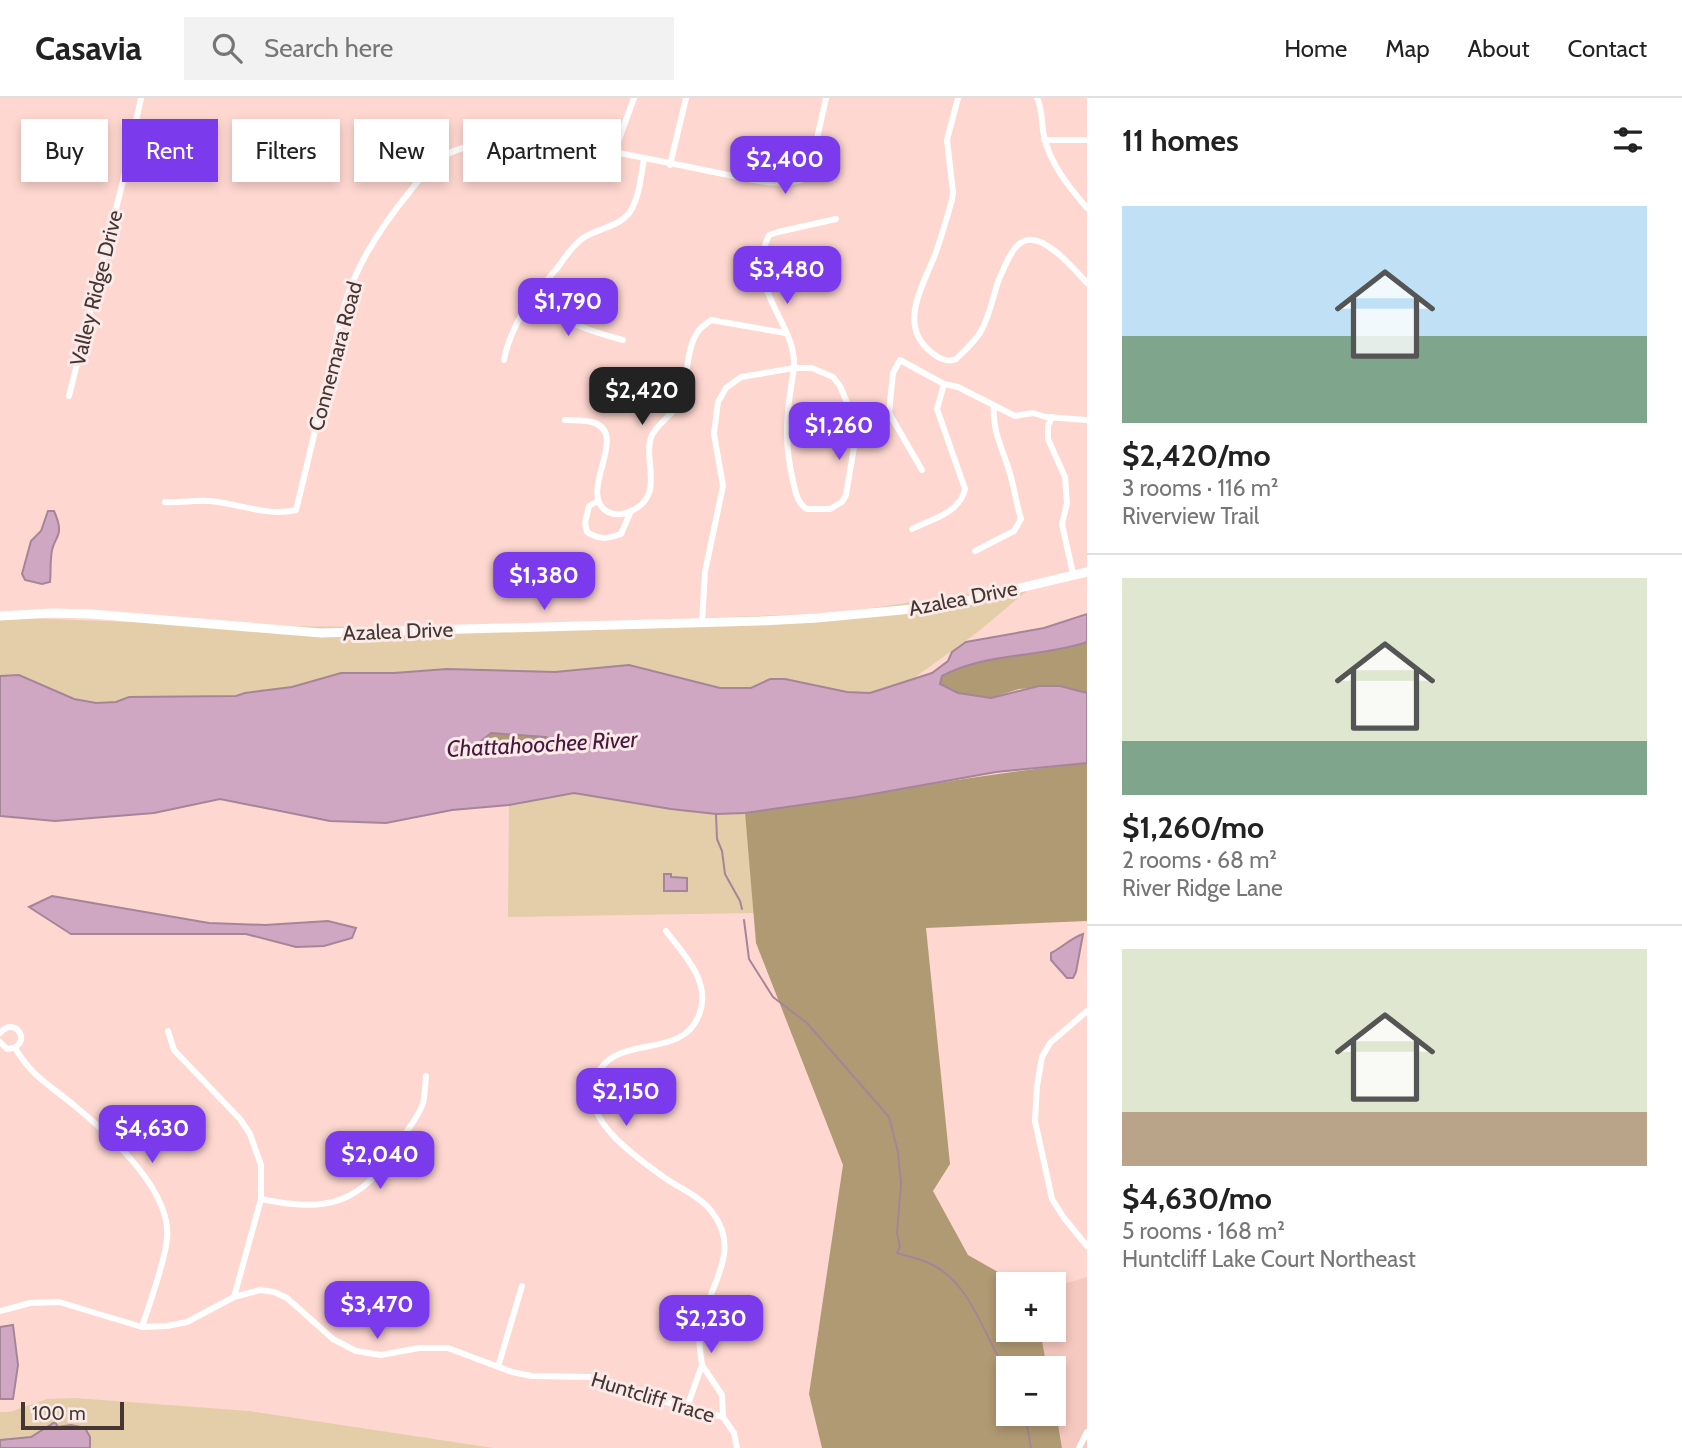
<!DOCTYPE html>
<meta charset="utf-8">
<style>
body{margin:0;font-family:Cabin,sans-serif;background:#f2f2f2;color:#222;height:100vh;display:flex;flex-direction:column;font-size:26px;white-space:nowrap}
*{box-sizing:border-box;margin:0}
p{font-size:23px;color:#767676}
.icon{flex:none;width:38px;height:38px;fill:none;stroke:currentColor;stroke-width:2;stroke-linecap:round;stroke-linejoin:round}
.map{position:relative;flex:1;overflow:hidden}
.drawer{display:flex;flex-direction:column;background:#fff;width:595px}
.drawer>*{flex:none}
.banner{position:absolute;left:21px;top:21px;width:665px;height:63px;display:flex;gap:14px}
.controls{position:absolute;left:996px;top:1174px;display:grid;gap:14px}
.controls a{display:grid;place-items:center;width:70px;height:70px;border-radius:0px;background:#fff;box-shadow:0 4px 10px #0003;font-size:35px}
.scale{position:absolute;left:21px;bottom:18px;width:103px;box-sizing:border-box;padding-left:7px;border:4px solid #453633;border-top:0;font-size:19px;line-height:24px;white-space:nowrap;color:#453633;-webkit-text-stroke:5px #faeae8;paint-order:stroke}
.price{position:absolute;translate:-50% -60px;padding:0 16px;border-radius:14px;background:#7c3aed;color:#fff;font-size:23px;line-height:46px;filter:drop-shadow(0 2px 4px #0008)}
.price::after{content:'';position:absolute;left:50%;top:42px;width:21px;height:16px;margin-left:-10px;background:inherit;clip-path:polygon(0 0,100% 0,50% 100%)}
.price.selected{background:#222;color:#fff}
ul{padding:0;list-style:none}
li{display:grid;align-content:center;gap:14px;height:371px;padding:0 35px}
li+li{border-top:2px solid #e0e0e0}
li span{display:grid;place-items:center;height:217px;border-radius:0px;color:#555}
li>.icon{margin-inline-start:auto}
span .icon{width:126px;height:126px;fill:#fffc;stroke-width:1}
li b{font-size:30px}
h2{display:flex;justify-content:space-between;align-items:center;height:84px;padding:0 35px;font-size:30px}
.pill{padding:0 24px;border-radius:0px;background:#fff;box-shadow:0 4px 10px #0003;font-size:24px;line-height:63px}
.pill.selected{background:#7c3aed;color:#fff}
header{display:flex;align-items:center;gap:42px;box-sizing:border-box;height:98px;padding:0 35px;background:#fff;border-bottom:2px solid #e0e0e0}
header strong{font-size:33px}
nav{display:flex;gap:38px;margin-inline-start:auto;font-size:24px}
.search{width:490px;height:63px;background:#f2f2f2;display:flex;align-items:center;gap:18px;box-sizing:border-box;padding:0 24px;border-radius:0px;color:#767676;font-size:26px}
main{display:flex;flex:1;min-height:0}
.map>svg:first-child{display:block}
.built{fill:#f6c9c0}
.green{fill:#e3cea9}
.forest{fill:#b09a73}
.water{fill:#d0a7c3;stroke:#a68598;stroke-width:2;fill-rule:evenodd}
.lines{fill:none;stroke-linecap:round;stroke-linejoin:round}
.stream{stroke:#a68598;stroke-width:2}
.street{stroke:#fff;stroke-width:6}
.secondary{stroke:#fff;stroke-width:9}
.labels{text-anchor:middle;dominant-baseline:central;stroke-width:6;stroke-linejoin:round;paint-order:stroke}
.street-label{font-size:21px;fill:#453633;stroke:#faeae8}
.water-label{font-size:23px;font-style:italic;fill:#48173d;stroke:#faeae8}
</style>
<header>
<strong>Casavia</strong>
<div class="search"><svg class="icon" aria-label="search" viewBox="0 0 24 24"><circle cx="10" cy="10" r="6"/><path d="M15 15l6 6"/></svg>Search here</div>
<nav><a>Home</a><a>Map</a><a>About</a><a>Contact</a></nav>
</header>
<main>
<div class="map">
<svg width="1087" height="1350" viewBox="0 0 1087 1350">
<rect width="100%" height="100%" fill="#fed7d0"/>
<polygon class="built" points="1087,1179 1087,1350 1062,1350 1054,1303 1054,1270 1047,1270 1040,1232 1054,1232 1054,1189"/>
<g class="green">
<polygon points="1035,486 979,533 910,583 870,595 847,594 800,583 761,584 751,590 720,590 629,567 555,574 447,571 394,575 341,575 292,589 245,595 236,598 129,599 116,604 96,605 74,601 19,577 0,578 0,522 25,520 233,528 405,529 566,525 838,515"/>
<path d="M574,695c57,9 114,21 171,20l9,100 -246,4 1,-112z"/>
<polygon points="75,1300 249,1313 493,1350 0,1350 0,1314 10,1314 47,1301"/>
</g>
<g class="forest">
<path d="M1087,544v51l-27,-7 -41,3 -28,9 -33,-5 -18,-9 2,-8c44,-24 98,-18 145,-34z"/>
<polygon points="491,635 546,639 552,643 549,648 535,654 461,659 455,656 457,649 480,644"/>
<path d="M1087,665v158l-161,7 24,236 -17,27 35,64 51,29h-11v46h32l7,38h-39v46h46v-13l8,47h-240l-13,-54 34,-229 -87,-222 -11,-130c114,-16 227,-38 342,-50z"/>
</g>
<g class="water">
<path d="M48,413h6c13,29 -3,24 -3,48 -1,9 0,15 -1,23l-8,2 -17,-4 -3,-6 9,-33 10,-10z"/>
<path d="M1087,516v28c-47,16 -101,10 -145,34l-2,8 18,9 33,5 48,-12h21l27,7v70l-91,9 -140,25 -111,16 -29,1 -45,-5 -97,-16 -65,12 -57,5 -66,13 -56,-2 -110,-22 -66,14 -99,8 -55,-5v-140l19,-1 55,24 22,4 20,-1 13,-5 107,-1 9,-3 47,-6 49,-14h53l53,-4 108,3 74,-7 91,23h31l19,-9h15l62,13 23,1 62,-20 16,-12 4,-9 14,-10 78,-14zM491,635l55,4 5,4 -2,5 -15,6 -73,5 -6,-3 2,-7 23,-5z"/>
<polygon points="664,776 671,776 671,779 687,780 687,793 664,793"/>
<polygon points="52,798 209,825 265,827 328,823 356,830 352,840 324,848 296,849 246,836 71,836 29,809"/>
<path d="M1083,836l-7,38 -3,6h-6l-16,-18v-7c12,-6 20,-15 32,-19z"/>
<polygon points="13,1227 18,1267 13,1301 0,1301 0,1229"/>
<polygon points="55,1324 58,1329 71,1327 85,1330 90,1339 90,1350 0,1350 0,1342 31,1339"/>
</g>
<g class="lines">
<g class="stream">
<polyline points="716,716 717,741 722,753 725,776 740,803 742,811"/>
<path d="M744,822l5,39 24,38 34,26 82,94 9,35 3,32 -4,49 3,13 -3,7c12,4 25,6 36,12 40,21 51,73 75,108"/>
<polyline points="1025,1316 1031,1350"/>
</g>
<g class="street">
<path d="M958,0l-11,42 6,52 -1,8c-5,17 -10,35 -16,52 -11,31 -40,72 -5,100 7,6 16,11 25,7 9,-9 19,-17 25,-28 9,-16 12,-35 18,-52 5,-10 12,-31 23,-37 20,-12 53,28 65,41"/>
<path d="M1037,0c6,11 4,26 7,38 6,28 25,51 43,72"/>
<polyline points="1044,42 1087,42"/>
<polyline points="614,55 634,0"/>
<polyline points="670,67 686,0"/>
<path d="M533,199c30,25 52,33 90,43"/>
<path d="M504,262c7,-38 30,-64 54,-93 7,-10 15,-22 25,-29 15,-10 36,-11 47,-26 9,-14 11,-36 14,-53"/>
<path d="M794,270h18l21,9 7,9 13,31 3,18 -10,60 -4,7 -12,7h-23c-10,-6 -11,-16 -14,-28 -10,-42 -6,-71 1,-113z"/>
<polyline points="69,298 124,79 141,0"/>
<polyline points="1052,319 1048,328 1048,341 1065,379 1067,405 1062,426 1073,476"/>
<path d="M565,322c8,0 18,0 27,2 40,11 -17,72 16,90 7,3 14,3 21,0 39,-16 12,-53 23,-77 7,-14 24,-21 29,-38 7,-19 5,-51 18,-67 3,-4 9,-7 12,-10l74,13"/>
<polyline points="922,372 889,315 893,275 900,262 944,286 958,289 1015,318 1033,315 1046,319 1087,322"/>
<path d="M598,403l-9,5 -4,17 2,9c13,8 20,7 34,2l10,-23"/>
<path d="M165,404c15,1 29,-2 44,-1 29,2 58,16 87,9 12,-48 23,-96 34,-144 7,-29 12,-60 24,-87 14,-33 34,-61 57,-89 14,-18 28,-36 52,-42 75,-19 180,11 256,25 21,4 70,18 87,4l4,-7 16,-72"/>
<path d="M912,431c20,-10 48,-16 53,-40l-28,-80 7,-25"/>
<path d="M975,453l39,-20 7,-12c-5,-16 -7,-33 -12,-49 -7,-22 -17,-40 -15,-64"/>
<path d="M702,525l3,-51 18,-86 -9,-52 4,-32 8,-14 15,-11 53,-9c3,-47 -51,-78 -25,-133l9,-3 58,-13"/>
<path d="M666,833c18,24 46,51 33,84 -19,50 -93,12 -106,72 -7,37 46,72 72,91 16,11 36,19 47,34 30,38 -2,73 -11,111 -3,14 -1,28 1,42"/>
<polyline points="1087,913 1050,945 1042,959 1037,988 1035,1023 1052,1101 1064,1120 1087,1148"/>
<polyline points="168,933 174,952 240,1021 250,1036 261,1067 261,1101 234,1199"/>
<path d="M0,935c17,-19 34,14 7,16l-7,-7"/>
<path d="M15,950c19,31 34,36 61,59 34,28 96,84 91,132 -3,27 -17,62 -25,88"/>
<path d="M261,1101c67,14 100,5 137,-54 7,-13 21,-28 25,-42 2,-8 2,-18 3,-27"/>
<polyline points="0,1213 30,1205 59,1204 142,1229 167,1228 187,1224 234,1199 260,1192 274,1194 287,1200 333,1241 356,1253 381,1257 419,1250 448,1250 512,1274 532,1278 591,1279 643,1298 723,1319 734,1335 737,1350"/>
<polyline points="498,1269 522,1188"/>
<polyline points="687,1309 702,1267 722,1297 723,1319"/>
<polyline points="1079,1350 1087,1334"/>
</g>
<polyline class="secondary" points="0,518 52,515 91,516 321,535 760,523 817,520 923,510 970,502 1087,474"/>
</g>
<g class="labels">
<g class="street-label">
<text transform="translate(96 190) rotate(-76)">Valley Ridge Drive</text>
<text transform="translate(335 258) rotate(-75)">Connemara Road</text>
<text transform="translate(963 500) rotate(-11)">Azalea Drive</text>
<text transform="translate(398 533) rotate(-2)">Azalea Drive</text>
<text transform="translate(653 1299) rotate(17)">Huntcliff Trace</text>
</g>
<g class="water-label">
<text transform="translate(542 646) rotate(-3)">Chattahoochee River</text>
</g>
</g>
</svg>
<div class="controls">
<a>+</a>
<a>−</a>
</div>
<div class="scale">100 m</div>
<b class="price" style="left:785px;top:98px">$2,400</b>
<b class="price" style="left:787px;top:208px">$3,480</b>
<b class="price" style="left:568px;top:240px">$1,790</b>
<b class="price selected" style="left:642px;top:329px">$2,420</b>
<b class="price" style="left:839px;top:364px">$1,260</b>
<b class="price" style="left:544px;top:514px">$1,380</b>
<b class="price" style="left:626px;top:1030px">$2,150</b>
<b class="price" style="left:152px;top:1067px">$4,630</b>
<b class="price" style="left:380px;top:1093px">$2,040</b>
<b class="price" style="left:377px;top:1243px">$3,470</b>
<b class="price" style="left:711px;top:1257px">$2,230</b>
<div class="banner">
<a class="pill">Buy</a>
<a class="pill selected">Rent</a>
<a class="pill">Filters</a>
<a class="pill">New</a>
<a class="pill">Apartment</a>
</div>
</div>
<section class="drawer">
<h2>11 homes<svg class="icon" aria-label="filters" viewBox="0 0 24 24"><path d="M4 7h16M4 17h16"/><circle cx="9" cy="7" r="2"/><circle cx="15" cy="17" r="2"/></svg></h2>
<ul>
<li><span style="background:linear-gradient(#bfe0f5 60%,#7fa58c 0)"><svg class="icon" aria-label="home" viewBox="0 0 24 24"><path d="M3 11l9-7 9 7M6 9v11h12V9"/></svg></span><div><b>$2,420/mo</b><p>3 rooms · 116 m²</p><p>Riverview Trail</p></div></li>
<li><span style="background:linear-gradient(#dfe7d0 75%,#7fa58c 0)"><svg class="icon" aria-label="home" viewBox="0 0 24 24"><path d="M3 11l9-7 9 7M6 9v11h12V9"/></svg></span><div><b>$1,260/mo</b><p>2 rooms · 68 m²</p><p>River Ridge Lane</p></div></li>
<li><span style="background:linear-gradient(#dfe7d0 75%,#b9a48a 0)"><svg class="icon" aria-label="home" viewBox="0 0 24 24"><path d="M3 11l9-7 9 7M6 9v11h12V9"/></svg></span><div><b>$4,630/mo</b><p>5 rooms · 168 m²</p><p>Huntcliff Lake Court Northeast</p></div></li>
</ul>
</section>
</main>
